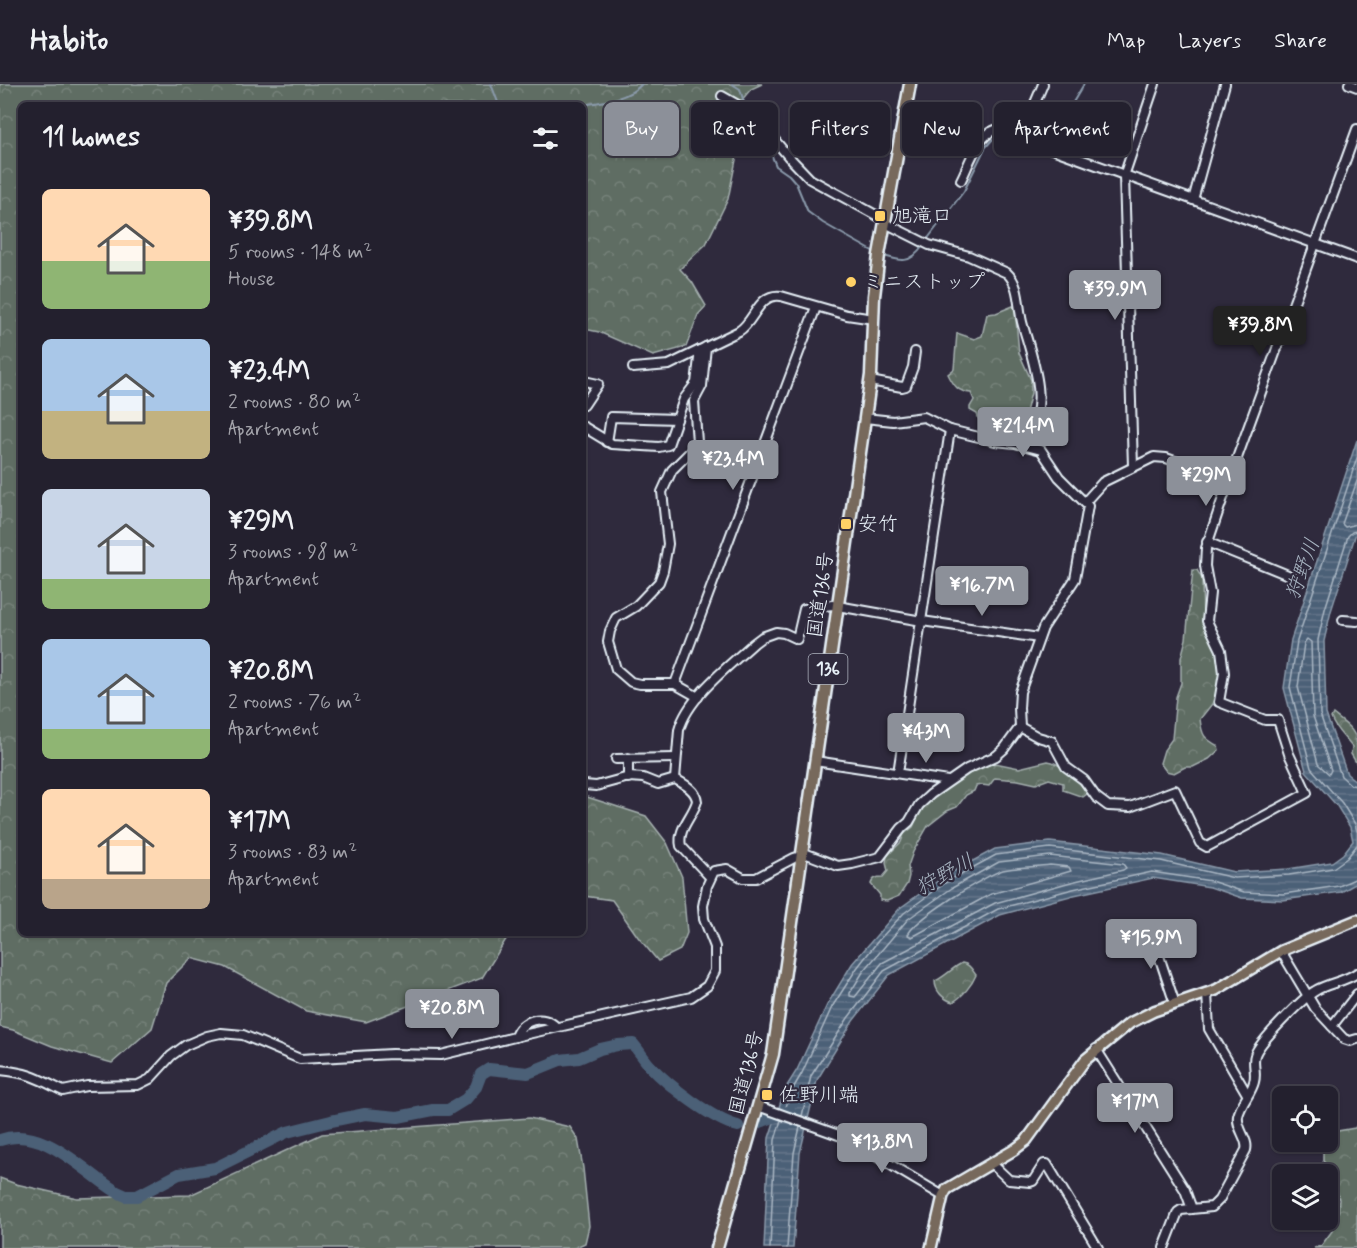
<!DOCTYPE html>
<meta charset="utf-8">
<style>
body{margin:0;font-family:Mynerve,"Klee One",sans-serif;background:#2f2d3a;color:#f1f3f6;height:100vh;display:flex;flex-direction:column;font-size:22px;white-space:nowrap}
*{box-sizing:border-box;margin:0}
p{font-size:20px;color:#a3a3aa}
.icon{flex:none;width:33px;height:33px;fill:none;stroke:currentColor;stroke-width:2;stroke-linecap:round;stroke-linejoin:round}
.map{position:relative;flex:1;overflow:hidden}
.side{position:absolute;left:18px;top:18px;width:568px;height:834px;display:flex;flex-direction:column;background:#23202e;border-radius:9px;box-shadow:0 2px 4px #0004,0 0 0 2px #403e4a}
.side>*{flex:none}
.banner{position:absolute;left:604px;top:18px;width:570px;height:54px;display:flex;gap:12px}
.tools{position:absolute;left:1272px;top:1002px;display:grid;gap:12px}
.tools a{display:grid;place-items:center;width:66px;height:66px;border-radius:9px;background:#23202e;box-shadow:0 2px 4px #0004,0 0 0 2px #403e4a;font-size:30px}
.price{position:absolute;translate:-50% -51px;padding:0 14px;border-radius:6px;background:#8c9099;color:#fff;font-size:20px;line-height:39px;filter:drop-shadow(0 2px 3px #0008)}
.price::after{content:'';position:absolute;left:50%;top:36px;width:18px;height:14px;margin-left:-9px;background:inherit;clip-path:polygon(0 0,100% 0,50% 100%)}
.price.active{background:#222;color:#fff}
ul{padding:0;list-style:none}
li{display:flex;align-items:center;gap:18px;height:150px;padding:0 24px}
li span{display:grid;place-items:center;flex:none;width:168px;height:120px;border-radius:9px;color:#555}
li>.icon{margin-inline-start:auto}
span .icon{width:72px;height:72px;fill:#fffc;stroke-width:1}
li b{font-size:26px}
h2{display:flex;justify-content:space-between;align-items:center;height:72px;padding:0 24px;font-size:26px}
.chip{padding:0 21px;border-radius:9px;background:#23202e;box-shadow:0 2px 4px #0004,0 0 0 2px #403e4a;font-size:21px;line-height:54px}
.chip.active{background:#8c9099;color:#fff}
header{display:flex;align-items:center;gap:36px;box-sizing:border-box;height:84px;padding:0 30px;background:#23202e;border-bottom:2px solid #403e4a}
header strong{font-size:28px}
nav{display:flex;gap:33px;margin-inline-start:auto;font-size:21px}
.map>svg:first-child{display:block}
.forest{fill:url(#forest-crowns);stroke:#a4afae;stroke-width:1.5}
.water{fill:url(#water-rules);stroke:#8a9aab;stroke-width:1.5}
.lines{fill:none;stroke-linecap:round;stroke-linejoin:round}
.shore{stroke:#aab7c4;stroke-width:1.5}
.stream{stroke:#8a9aab;stroke-width:2}
.river{stroke:#4c6077;stroke-width:12}
.minor-casing{stroke:#e8f1f8;stroke-width:12}
.major-casing{stroke:#e8f1f8;stroke-width:14}
.highway-casing{stroke:#e8f1f8;stroke-width:15}
.minor{stroke:#2f2a3d;stroke-width:8}
.major{stroke:#77695c;stroke-width:9}
.highway{stroke:#77695c;stroke-width:10}
.poi-dot{fill:#ffd166;stroke:#2f2a3d;stroke-width:2}
.labels{text-anchor:middle;dominant-baseline:central;stroke-width:4.5;stroke-linejoin:round;paint-order:stroke}
.shield{fill:#2f2a3d;stroke:#b0b5c0;stroke-width:1.5}
.shield-label{font-size:18px;font-weight:bold;fill:#e8f1f8}
.poi-label{font-size:20px;fill:#e8f1f8;stroke:#2f2a3d;text-anchor:start}
.street-label{font-size:20px;fill:#e8f1f8;stroke:#2f2a3d}
.water-label{font-size:21px;font-style:italic;fill:#aab7c4;stroke:#2f2a3d}
</style>
<header>
<strong>Habito</strong>
<nav><a>Map</a><a>Layers</a><a>Share</a></nav>
</header>
<div class="map">
<svg width="1357" height="1164" viewBox="0 0 1357 1164">
<defs>
<pattern id="forest-crowns" width="20" height="18" patternUnits="userSpaceOnUse" patternTransform="scale(1.5)"><rect width="20" height="18" fill="#5f6d63"/><path d="M2 6a3 3 0 1 1 6 0M12 15a3 3 0 1 1 6 0" fill="none" stroke="#76827a"/></pattern>
<pattern id="water-rules" width="6" height="5" patternUnits="userSpaceOnUse" patternTransform="scale(1.5)"><rect width="6" height="5" fill="#4c6077"/><path d="M0 2.5h6" fill="none" stroke="#66778b"/></pattern>
</defs>
<rect width="100%" height="100%" fill="#2f2a3d"/>
<filter id="ink" filterUnits="userSpaceOnUse"><feTurbulence type="fractalNoise" baseFrequency=".0167" numOctaves="2"/><feDisplacementMap in="SourceGraphic" scale="12" xChannelSelector="R" yChannelSelector="G"/><feConvolveMatrix kernelMatrix="1 2 1 2 8 2 1 2 1" color-interpolation-filters="sRGB"/></filter>
<g filter="url(#ink)">
<g class="forest">
<polygon points="0,0 762,0 751,5 740,18 737,71 728,115 706,160 680,185 692,198 706,222 698,231 686,263 653,272 599,248 584,245 584,21 21,21 21,849 510,849 482,894 366,938 306,927 225,883 191,874 166,899 152,944 112,979 52,962 13,946 0,943"/>
<path d="M1013,222l2,3 4,44 12,27v13l-7,27 -11,12 -11,2 -9,-1c-7,-9 -13,-7 -16,-19l-7,-4v-3l4,-7 -3,-7c-13,-1 -17,-7 -23,-19l6,-5 3,-36 17,6 8,-3 5,-22 9,-1z"/>
<path d="M1193,486h4l5,9 1,43 15,31 2,11v18l-8,22 -12,15c2,17 4,19 18,27l1,4 -10,9 -16,8h-8l-11,6 -8,-2 -6,-8 4,-13 8,-11 4,-42 5,-14v-25l5,-19z"/>
<path d="M1333,630c24,19 24,17 24,50l-6,-10 1,-7c-8,-11 -16,-16 -21,-29z"/>
<path d="M1048,677c11,1 34,22 39,33l-4,3 -20,-7v-7l-14,-4 -13,5 -18,-4 -23,-2 -6,8 -7,-1 -6,1 -2,5 -8,4 -9,12 -10,4 -19,15 -15,26 -5,14 1,10 -2,8 -8,12 -12,5 -7,-1v-5l-9,-11c2,-6 6,-7 12,-7l5,-6 -2,-8 1,-7 14,-14 3,-8 9,-7 8,-19 11,-11 36,-25 27,-9 24,5z"/>
<polygon points="584,712 646,732 667,759 682,793 687,849 680,866 658,877 638,853 612,816 584,812"/>
<path d="M962,879c8,1 10,7 14,12 -4,10 -14,22 -23,27 -10,-3 -18,-11 -18,-21 10,-4 17,-13 27,-18z"/>
<polygon points="529,1034 570,1043 578,1055 583,1084 589,1142 585,1159 574,1164 0,1164 0,1094 16,1100 77,1114 190,1111 322,1050"/>
<polygon points="1357,1041 1357,1164 1314,1164 1321,1162 1338,1139 1339,1115 1333,1088 1323,1077 1323,1061 1328,1058 1332,1048 1355,1044"/>
</g>
<polygon class="water" points="1357,356 1357,446 1331,527 1324,557 1326,630 1347,690 1357,698 1357,799 1341,808 1283,816 1242,814 1210,803 1153,794 1074,811 1000,831 889,891 853,937 817,996 800,1069 793,1164 764,1164 769,1054 785,1005 797,986 827,921 852,880 900,824 945,792 995,765 1050,758 1162,771 1234,788 1288,785 1332,778 1343,770 1353,757 1350,743 1337,722 1306,687 1284,604 1291,556"/>
<g class="lines">
<g class="shore">
<polyline points="1357,374 1297,557 1290,603 1311,684 1342,719 1355,740 1357,747"/>
<polyline points="1357,397 1342,440 1345,443 1357,440"/>
<polyline points="1357,447 1352,448 1348,452 1325,525 1318,556 1320,630 1341,692 1351,701 1357,702"/>
<polygon points="1307,555 1311,558 1313,632 1331,686 1329,690 1318,680 1298,603 1304,559"/>
<polygon points="1050,772 1123,780 1126,784 1123,786 1071,798 995,819 882,879 855,913 850,912 850,909 863,888 908,835 952,804 999,778"/>
<path d="M1050,781l19,2 2,4 -80,23 -79,43 -4,-2c4,-14 79,-61 95,-65 15,-3 32,-3 47,-5z"/>
<polyline points="785,1026 791,1008 802,989 832,923 857,884 878,857 904,829 948,797 996,771 1050,764 1161,777 1234,794 1289,791 1333,784 1347,774 1357,761"/>
<polyline points="802,1032 811,992 848,934 884,887 998,825 1073,805 1152,788 1211,797 1244,808 1283,810 1339,802 1357,794"/>
<polyline points="770,1164 775,1056 781,1036"/>
<polyline points="787,1164 794,1069 800,1043"/>
</g>
<g class="stream">
<polyline points="491,0 499,21"/>
<polyline points="732,0 740,5 745,22"/>
<path d="M583,21c19,-3 45,-6 59,-21"/>
<polyline points="747,30 750,41 769,65 776,82 789,91 796,99 808,128 823,139 876,169"/>
<polyline points="926,157 964,107 985,64 992,56 1006,51 1049,47 1063,35 1084,0"/>
<path d="M881,171c21,7 29,9 42,-9"/>
</g>
<g class="river">
<polyline points="755,1040 790,1027"/>
<path d="M0,1056c44,-15 83,31 117,52l9,4h11l42,-22 36,-6 72,-36 44,-11 34,-7 33,3 35,-7h15l18,-11 10,-12 5,-13 8,-5 39,4 32,-13 19,-2 21,-9 18,-4 15,-1c6,7 11,15 17,22 18,19 63,54 88,60"/>
</g>
<defs>
<g id="minor">
<path d="M1043,0c-6,16 -21,41 -13,57l327,118"/>
<polyline points="1349,0 1357,3"/>
<polyline points="722,12 752,29 788,72 810,95 885,136"/>
<path d="M961,96c8,-15 16,-44 34,-50 10,-4 22,-3 33,-4"/>
<polyline points="1193,116 1225,0"/>
<path d="M885,139l44,22 40,11 38,17c13,12 11,33 15,49 7,27 30,83 6,108 -5,5 -14,8 -20,12"/>
<path d="M633,284l36,-3 70,-34c16,-10 19,-38 42,-35l66,19 27,4"/>
<polyline points="584,297 598,300 584,321"/>
<polyline points="870,297 902,303 906,302 913,283 915,268"/>
<polyline points="584,343 612,360 659,363 668,361 684,315 696,299 700,266"/>
<polyline points="607,358 611,333 677,335"/>
<polyline points="1133,382 1124,92 1155,0"/>
<polyline points="1085,418 1103,398 1154,373 1166,374 1229,396"/>
<polyline points="1207,458 1293,493"/>
<polyline points="1343,536 1357,537"/>
<polyline points="675,600 816,223"/>
<polyline points="698,613 675,600 640,600 631,598 616,585 608,558 610,547 616,534 636,522 659,498 663,487 668,460 662,408 672,386 691,367 697,358 694,317 702,302 706,263"/>
<polyline points="1020,643 1038,653 1052,657 1066,683 1084,696 1096,713 1108,722 1130,723 1175,706 1200,759 1207,763 1307,709 1289,670 1278,636 1265,636 1219,618 1224,589 1221,566 1207,537 1210,509 1205,482 1206,464 1229,396 1357,45"/>
<polyline points="616,675 676,674"/>
<polyline points="815,677 948,697"/>
<polyline points="898,689 950,346"/>
<polyline points="628,694 628,674"/>
<path d="M675,695l4,-49c9,-33 50,-64 75,-87l8,-6 14,-5 8,1 13,6 7,-30 28,-4 90,16 117,17"/>
<path d="M584,701l12,1 33,-9 14,1 15,6 17,-5c9,5 21,11 22,22 -4,15 -20,28 -16,45l29,31"/>
<polyline points="1133,844 1148,847 1155,868 1158,869 1175,920"/>
<polyline points="1281,867 1315,924 1344,955 1350,957 1357,955"/>
<polyline points="1207,909 1209,945 1247,1010"/>
<polyline points="1332,942 1357,910"/>
<path d="M515,953c5,-17 29,-24 41,-10"/>
<polyline points="1096,965 1185,1106 1192,1125"/>
<path d="M0,986c30,3 37,8 63,21l24,-5 51,-1 12,-6 21,-23 15,-11 21,-9 14,-3 22,2 57,24 92,-5 49,1 82,-20 168,-38 16,-11 8,-15v-24l-11,-28 -1,-13 4,-20 7,-15 13,-2 16,9h13l38,-20 13,-4 31,12 14,-2 28,-7 22,-29 7,-6 10,-17 12,-11 36,-25 29,-13 8,-7 16,-22 -1,-19 1,-16 23,-64 32,-49 13,-73 -29,-29 -18,-27 -26,-7 -20,-2 -45,-11 -26,-13 -31,4 -28,-3"/>
<polyline points="758,1022 844,1053 943,1112"/>
<polyline points="991,1079 1009,1096 1030,1098 1033,1097 1044,1080 1047,1080 1098,1164"/>
<path d="M1164,1164l14,-36 3,-2 31,-3 7,-7 27,-50c3,-11 -10,-21 -8,-34 3,-13 13,-22 16,-34 3,-9 -2,-19 1,-27 4,-13 48,-57 60,-64 13,-8 29,-9 42,-18"/>
</g>
<polyline id="major" points="931,1164 943,1112 947,1105 1014,1066 1026,1057 1085,976 1130,939 1154,927 1216,906 1281,867 1357,836"/>
<polyline id="highway" points="717,1164 773,970 865,334 871,291 874,212 879,171 910,0"/>
</defs>
<use href="#minor" class="minor-casing"/>
<use href="#major" class="major-casing"/>
<use href="#highway" class="highway-casing"/>
<use href="#minor" class="minor"/>
<use href="#major" class="major"/>
<use href="#highway" class="highway"/>
</g>
</g>
<g class="poi-dot">
<rect x="874" y="126" width="12" height="12" rx="3"/>
<circle cx="851" cy="198" r="6"/>
<rect x="840" y="434" width="12" height="12" rx="3"/>
<rect x="761" y="1005" width="12" height="12" rx="3"/>
</g>
<g class="labels">
<rect class="shield" x="808.5" y="570" width="39" height="30" rx="4.5"/>
<g class="shield-label">
<text x="828" y="585">136</text>
</g>
<g class="poi-label">
<text x="892" y="132">旭滝口</text>
<text x="863" y="198">ミニストップ</text>
<text x="858" y="440">安竹</text>
<text x="779" y="1011">佐野川端</text>
</g>
<g class="street-label">
<text transform="translate(821 511) rotate(-82)">国道136号</text>
<text transform="translate(747 989) rotate(-76)">国道136号</text>
</g>
<g class="water-label">
<text transform="translate(1303 485) rotate(-70)">狩野川</text>
<text transform="translate(945 791) rotate(-29)">狩野川</text>
</g>
</g>
</svg>
<div class="tools">
<a><svg class="icon" aria-label="locate" viewBox="0 0 24 24"><circle cx="12" cy="12" r="6"/><path d="M12 2v4M12 18v4M2 12h4M18 12h4"/></svg></a>
<a><svg class="icon" aria-label="layers" viewBox="0 0 24 24"><path d="M12 4l9 5-9 5-9-5zM3 14l9 5 9-5"/></svg></a>
</div>
<b class="price" style="left:1115px;top:237px">¥39.9M</b>
<b class="price active" style="left:1260px;top:273px">¥39.8M</b>
<b class="price" style="left:1023px;top:374px">¥21.4M</b>
<b class="price" style="left:733px;top:407px">¥23.4M</b>
<b class="price" style="left:1206px;top:423px">¥29M</b>
<b class="price" style="left:982px;top:533px">¥16.7M</b>
<b class="price" style="left:926px;top:680px">¥43M</b>
<b class="price" style="left:1151px;top:886px">¥15.9M</b>
<b class="price" style="left:452px;top:956px">¥20.8M</b>
<b class="price" style="left:1135px;top:1050px">¥17M</b>
<b class="price" style="left:882px;top:1090px">¥13.8M</b>
<div class="banner">
<a class="chip active">Buy</a>
<a class="chip">Rent</a>
<a class="chip">Filters</a>
<a class="chip">New</a>
<a class="chip">Apartment</a>
</div>
<section class="side">
<h2>11 homes<svg class="icon" aria-label="filters" viewBox="0 0 24 24"><path d="M4 7h16M4 17h16"/><circle cx="9" cy="7" r="2"/><circle cx="15" cy="17" r="2"/></svg></h2>
<ul>
<li><span style="background:linear-gradient(#ffd9b3 60%,#8fb573 0)"><svg class="icon" aria-label="home" viewBox="0 0 24 24"><path d="M3 11l9-7 9 7M6 9v11h12V9"/></svg></span><div><b>¥39.8M</b><p>5 rooms · 148 m²</p><p>House</p></div></li>
<li><span style="background:linear-gradient(#a9c7e8 60%,#c2b280 0)"><svg class="icon" aria-label="home" viewBox="0 0 24 24"><path d="M3 11l9-7 9 7M6 9v11h12V9"/></svg></span><div><b>¥23.4M</b><p>2 rooms · 80 m²</p><p>Apartment</p></div></li>
<li><span style="background:linear-gradient(#c9d6e8 75%,#8fb573 0)"><svg class="icon" aria-label="home" viewBox="0 0 24 24"><path d="M3 11l9-7 9 7M6 9v11h12V9"/></svg></span><div><b>¥29M</b><p>3 rooms · 98 m²</p><p>Apartment</p></div></li>
<li><span style="background:linear-gradient(#a9c7e8 75%,#8fb573 0)"><svg class="icon" aria-label="home" viewBox="0 0 24 24"><path d="M3 11l9-7 9 7M6 9v11h12V9"/></svg></span><div><b>¥20.8M</b><p>2 rooms · 76 m²</p><p>Apartment</p></div></li>
<li><span style="background:linear-gradient(#ffd9b3 75%,#b9a48a 0)"><svg class="icon" aria-label="home" viewBox="0 0 24 24"><path d="M3 11l9-7 9 7M6 9v11h12V9"/></svg></span><div><b>¥17M</b><p>3 rooms · 83 m²</p><p>Apartment</p></div></li>
</ul>
</section>
</div>
